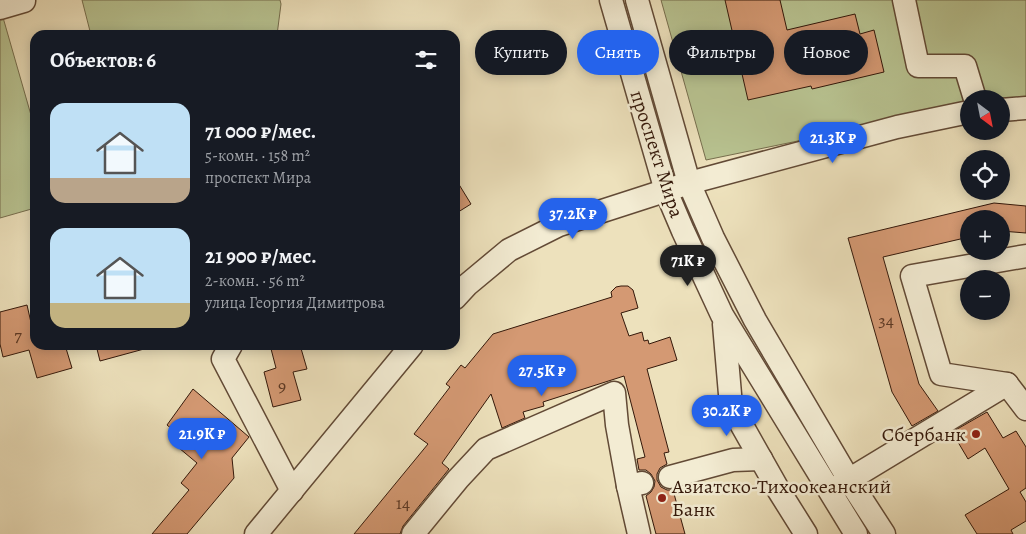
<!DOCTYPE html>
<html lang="ru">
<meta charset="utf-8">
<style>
body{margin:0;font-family:Alegreya,serif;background:#20242c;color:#f1f3f6;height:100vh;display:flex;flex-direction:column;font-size:19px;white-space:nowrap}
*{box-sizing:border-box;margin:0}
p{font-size:16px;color:#9ea1a6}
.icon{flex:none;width:28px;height:28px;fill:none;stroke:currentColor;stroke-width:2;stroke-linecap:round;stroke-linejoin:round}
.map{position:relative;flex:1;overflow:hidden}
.sheet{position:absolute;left:30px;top:30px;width:430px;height:320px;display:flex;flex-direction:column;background:#171b24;border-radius:15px;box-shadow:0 2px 12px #0003}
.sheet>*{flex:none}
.hud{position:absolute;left:475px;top:30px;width:475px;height:45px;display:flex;gap:10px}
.needle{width:32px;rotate:148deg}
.tools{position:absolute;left:960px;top:90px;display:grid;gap:10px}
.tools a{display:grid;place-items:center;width:50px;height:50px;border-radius:50%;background:#171b24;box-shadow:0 2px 12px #0003;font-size:25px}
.price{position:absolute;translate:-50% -42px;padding:0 11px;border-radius:18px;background:#2563eb;color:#fff;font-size:16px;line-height:32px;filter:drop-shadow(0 1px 2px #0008)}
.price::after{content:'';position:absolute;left:50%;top:30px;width:15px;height:11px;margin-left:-8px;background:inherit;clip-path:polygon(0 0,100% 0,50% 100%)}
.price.current{background:#222;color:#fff}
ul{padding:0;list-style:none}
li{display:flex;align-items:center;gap:15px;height:125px;padding:0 20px}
li span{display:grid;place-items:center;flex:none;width:140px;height:100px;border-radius:15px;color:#555}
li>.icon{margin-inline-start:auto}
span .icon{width:60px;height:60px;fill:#fffc;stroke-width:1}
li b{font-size:21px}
h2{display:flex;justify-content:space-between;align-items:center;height:60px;padding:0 20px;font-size:21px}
.tag{padding:0 18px;border-radius:22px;background:#171b24;box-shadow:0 2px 12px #0003;font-size:18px;line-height:45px}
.tag.current{background:#2563eb;color:#fff}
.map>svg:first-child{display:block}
.green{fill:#b8c391;stroke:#766e4e}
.building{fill:#d49973;stroke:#34180a}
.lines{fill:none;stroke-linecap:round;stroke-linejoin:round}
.minor-casing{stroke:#624a36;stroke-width:25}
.minor{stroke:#f3ecd3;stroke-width:22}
.poi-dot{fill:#8f2418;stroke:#f3ecd3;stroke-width:2}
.labels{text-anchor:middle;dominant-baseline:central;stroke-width:5;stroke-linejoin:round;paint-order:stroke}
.number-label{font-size:18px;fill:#5c3824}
.street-label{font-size:20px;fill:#34180a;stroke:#f3ecd3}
.poi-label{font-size:20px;fill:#34180a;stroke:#f3ecd3;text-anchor:end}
</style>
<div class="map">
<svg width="1026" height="534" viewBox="0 0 1026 534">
<rect width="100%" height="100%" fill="#ede1bc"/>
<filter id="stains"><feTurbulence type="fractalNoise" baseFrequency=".004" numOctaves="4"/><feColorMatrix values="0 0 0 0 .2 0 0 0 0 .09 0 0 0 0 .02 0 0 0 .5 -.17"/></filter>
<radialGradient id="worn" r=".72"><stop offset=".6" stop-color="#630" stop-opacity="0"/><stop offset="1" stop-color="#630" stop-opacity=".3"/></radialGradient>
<g class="green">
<polygon points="82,0 280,0 281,4 277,35 91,35"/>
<polygon points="661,0 1026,0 1026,103 1001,99 969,99 967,106 706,160"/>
<polygon points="0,7 35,129 35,208 0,218"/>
</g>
<g class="building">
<polygon points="725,0 780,0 787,30 855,14 860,34 874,30 884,72 812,89 811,86 748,100"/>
<polygon points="455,178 471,204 455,214"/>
<polygon points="994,203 1026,206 1026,233 1001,231 1001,219 969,219 969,237 883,257 919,384 938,411 912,426 892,392 848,238"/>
<polygon points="621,286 628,286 633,290 638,308 621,313 629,336 642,332 644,341 648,340 649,344 670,337 677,360 647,369 669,452 664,453 667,464 660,468 657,474 657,480 661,487 667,490 673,490 685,534 656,534 646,496 651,492 654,487 655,481 651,474 646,470 639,470 637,459 645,457 624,376 543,402 544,406 523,412 525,418 502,428 491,394 442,463 449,469 403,526 400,534 354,534 428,444 414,434 450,387 446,384 461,365 465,368 493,334 612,297 611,292 616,287"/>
<polygon points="27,305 32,327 35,326 35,345 65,345 72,368 37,378 29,350 3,357 0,344 0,312"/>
<polygon points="96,345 143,345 144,349 100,361"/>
<polygon points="270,345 300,345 307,369 293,372 301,400 273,407 264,372 276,368"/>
<polygon points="193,389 249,437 232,458 234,478 187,534 152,534 189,490 181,483 197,463 179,448 184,439 167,425"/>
<polygon points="987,412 1003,438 1016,431 1026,447 1026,488 1020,492 1026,502 1026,521 1011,530 1013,534 977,534 965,515 1009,489 985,448 968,459 952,432"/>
</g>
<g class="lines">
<defs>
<g id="minor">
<polyline points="611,0 666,191 683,231 722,315 856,534"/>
<polyline points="637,0 689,183 713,238 755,320 849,480 884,534"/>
<polyline points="904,0 918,66 965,66 975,99"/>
<polyline points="0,8 24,1"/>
<polyline points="1001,110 1026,108"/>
<polyline points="1026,256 912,276 941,374 1007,384 1026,409"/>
<polyline points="455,298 467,285 509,250 559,225 689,183 897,127 969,112"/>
<polyline points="724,324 731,406 779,491 806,534"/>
<polyline points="231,345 223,359 292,491"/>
<polyline points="670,477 733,460 761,459"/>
<polyline points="628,486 639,534"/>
<polyline points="837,487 1007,384"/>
<polyline points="256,534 412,345"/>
<polyline points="413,534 458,479 486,449 614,393 617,425 628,486 642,483"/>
</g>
</defs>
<use href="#minor" class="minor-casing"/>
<use href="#minor" class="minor"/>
</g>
<g class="poi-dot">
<circle cx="976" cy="434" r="5"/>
<circle cx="662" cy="498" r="5"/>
</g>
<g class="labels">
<g class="number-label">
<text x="886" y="320">34</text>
<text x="18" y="335">7</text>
<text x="282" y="386">9</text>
<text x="403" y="503">14</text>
</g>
<g class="street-label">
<text transform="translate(657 154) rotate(72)">проспект Мира</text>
</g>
<g class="poi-label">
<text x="966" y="434">Сбербанк</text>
<text x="672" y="486" text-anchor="start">Азиатско-Тихоокеанский<tspan x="672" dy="23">Банк</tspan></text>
</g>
</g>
<rect width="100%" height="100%" filter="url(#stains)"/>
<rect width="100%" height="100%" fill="url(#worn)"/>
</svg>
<div class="tools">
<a><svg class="needle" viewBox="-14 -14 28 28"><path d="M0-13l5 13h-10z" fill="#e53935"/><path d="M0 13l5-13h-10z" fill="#9ea1a6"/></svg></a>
<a><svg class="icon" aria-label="locate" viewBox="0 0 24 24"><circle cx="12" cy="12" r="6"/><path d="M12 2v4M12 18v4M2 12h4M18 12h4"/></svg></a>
<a>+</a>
<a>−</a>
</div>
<b class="price" style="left:833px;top:164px">21.3K ₽</b>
<b class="price" style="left:573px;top:240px">37.2K ₽</b>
<b class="price current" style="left:688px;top:287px">71K ₽</b>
<b class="price" style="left:542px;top:397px">27.5K ₽</b>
<b class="price" style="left:727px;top:437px">30.2K ₽</b>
<b class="price" style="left:202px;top:460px">21.9K ₽</b>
<div class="hud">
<a class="tag">Купить</a>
<a class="tag current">Снять</a>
<a class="tag">Фильтры</a>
<a class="tag">Новое</a>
</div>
<section class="sheet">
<h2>Объектов: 6<svg class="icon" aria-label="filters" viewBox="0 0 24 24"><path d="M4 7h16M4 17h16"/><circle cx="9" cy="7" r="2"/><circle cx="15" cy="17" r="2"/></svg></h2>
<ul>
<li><span style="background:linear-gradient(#bfe0f5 75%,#b9a48a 0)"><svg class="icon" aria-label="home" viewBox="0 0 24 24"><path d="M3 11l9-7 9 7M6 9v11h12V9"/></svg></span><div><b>71 000 ₽/мес.</b><p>5-комн. · 158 m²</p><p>проспект Мира</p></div></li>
<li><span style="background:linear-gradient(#bfe0f5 75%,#c2b280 0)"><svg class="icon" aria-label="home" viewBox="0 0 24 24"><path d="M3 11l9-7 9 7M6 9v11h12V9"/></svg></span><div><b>21 900 ₽/мес.</b><p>2-комн. · 56 m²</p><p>улица Георгия Димитрова</p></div></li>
</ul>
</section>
</div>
